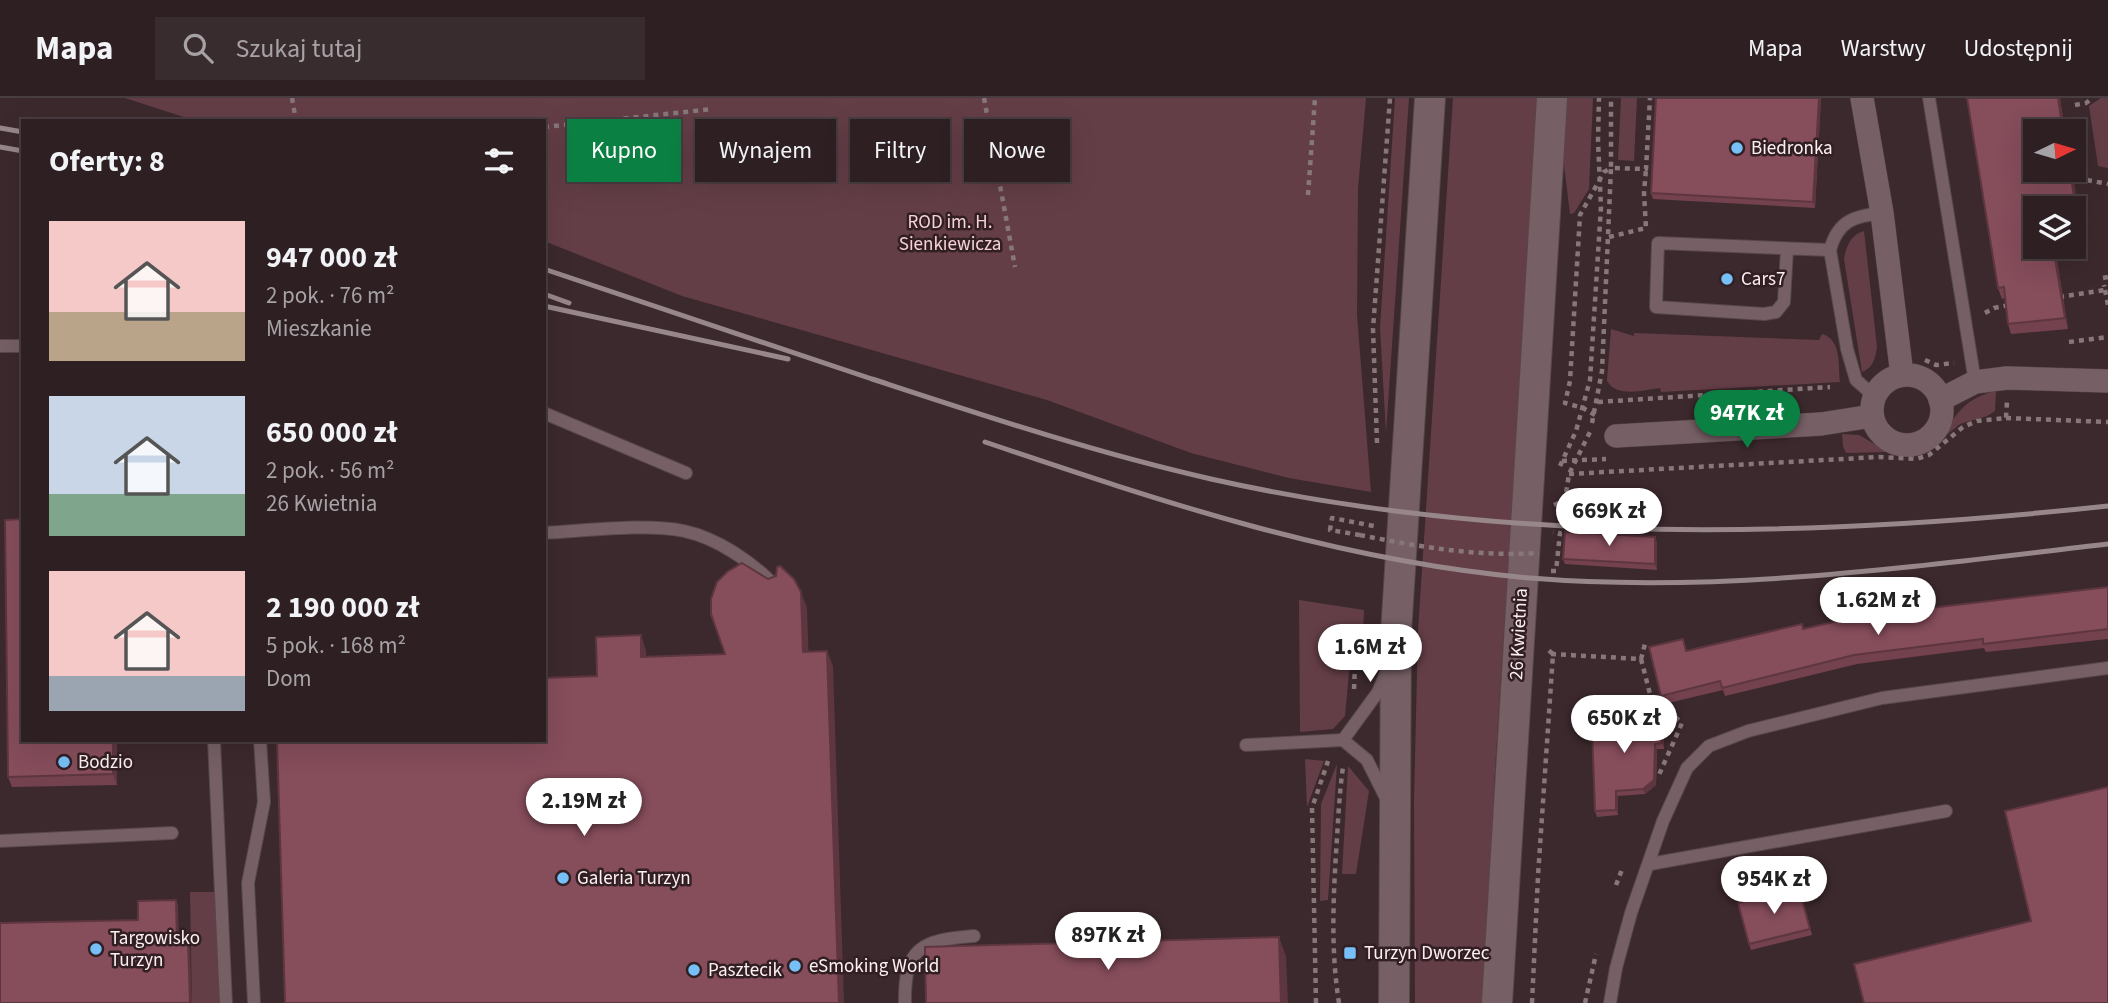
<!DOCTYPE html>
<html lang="pl">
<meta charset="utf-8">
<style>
body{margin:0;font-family:"Source Sans 3",sans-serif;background:#392c2f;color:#f1f3f6;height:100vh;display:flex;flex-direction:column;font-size:26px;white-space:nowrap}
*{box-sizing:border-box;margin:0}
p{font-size:23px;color:#a7a2a5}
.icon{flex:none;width:38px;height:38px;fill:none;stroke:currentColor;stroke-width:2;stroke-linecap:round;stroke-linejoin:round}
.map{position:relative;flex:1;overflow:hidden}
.panel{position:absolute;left:21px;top:21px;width:525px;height:623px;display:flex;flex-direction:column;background:#2d1f22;border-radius:0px;box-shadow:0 7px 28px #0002,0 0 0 2px #483d40}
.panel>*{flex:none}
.top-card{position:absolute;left:567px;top:21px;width:665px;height:63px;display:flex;gap:14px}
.needle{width:46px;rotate:85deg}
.fabs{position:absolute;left:2023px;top:21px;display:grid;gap:14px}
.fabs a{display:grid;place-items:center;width:63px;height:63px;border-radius:0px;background:#2d1f22;box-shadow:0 7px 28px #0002,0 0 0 2px #483d40;font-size:35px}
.price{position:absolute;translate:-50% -60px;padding:0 16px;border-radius:24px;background:#fff;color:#222;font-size:23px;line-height:46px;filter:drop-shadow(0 2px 4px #0008)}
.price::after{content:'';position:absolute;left:50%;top:42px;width:21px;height:16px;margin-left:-10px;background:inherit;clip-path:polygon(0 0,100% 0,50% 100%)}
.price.on{background:#0b8043;color:#fff}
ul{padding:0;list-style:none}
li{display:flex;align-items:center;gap:21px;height:175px;padding:0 28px}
li span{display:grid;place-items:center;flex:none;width:196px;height:140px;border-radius:0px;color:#555}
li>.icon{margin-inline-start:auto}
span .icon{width:84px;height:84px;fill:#fffc;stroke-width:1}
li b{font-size:30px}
h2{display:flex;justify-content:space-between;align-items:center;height:84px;padding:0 28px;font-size:30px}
.chip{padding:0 24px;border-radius:0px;background:#2d1f22;box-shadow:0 7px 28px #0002,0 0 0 2px #483d40;font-size:24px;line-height:63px}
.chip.on{background:#0b8043;color:#fff}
header{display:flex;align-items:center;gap:42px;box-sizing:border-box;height:98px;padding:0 35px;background:#2d1f22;border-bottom:2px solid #483d40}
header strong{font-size:33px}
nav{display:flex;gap:38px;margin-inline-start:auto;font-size:24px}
.search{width:490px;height:63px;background:#392c2f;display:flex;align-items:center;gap:18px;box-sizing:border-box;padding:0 24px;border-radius:0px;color:#a7a2a5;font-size:26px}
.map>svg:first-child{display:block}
.green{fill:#643e47}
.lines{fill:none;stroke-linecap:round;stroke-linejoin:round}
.service-casing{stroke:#57474a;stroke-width:14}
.minor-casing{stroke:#57474a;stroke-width:24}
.tertiary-casing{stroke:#57474a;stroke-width:32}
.path{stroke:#88777a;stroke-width:4.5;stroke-dasharray:5 5;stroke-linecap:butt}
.service{stroke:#766065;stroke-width:12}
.minor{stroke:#766065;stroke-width:23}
.tertiary{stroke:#766065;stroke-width:30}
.rail{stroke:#97878a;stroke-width:5}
.path-bridge{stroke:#88777a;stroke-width:4.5;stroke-dasharray:5 5;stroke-linecap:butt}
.wall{fill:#73424e}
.shaded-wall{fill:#5e3640}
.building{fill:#864d5b;stroke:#5e3640;stroke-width:2}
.poi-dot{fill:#76c0f7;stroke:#321f23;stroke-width:2.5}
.labels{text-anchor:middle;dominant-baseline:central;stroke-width:5;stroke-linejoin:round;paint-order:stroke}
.poi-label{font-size:19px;fill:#fdf0f2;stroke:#321f23;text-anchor:start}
.park-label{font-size:19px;fill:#f6d1d8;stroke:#321f23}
.street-label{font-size:19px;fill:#fdf0f2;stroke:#321f23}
</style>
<header>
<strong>Mapa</strong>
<div class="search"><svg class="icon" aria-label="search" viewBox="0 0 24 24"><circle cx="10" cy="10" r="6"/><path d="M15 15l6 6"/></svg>Szukaj tutaj</div>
<nav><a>Mapa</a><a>Warstwy</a><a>Udostępnij</a></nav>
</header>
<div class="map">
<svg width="2108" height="905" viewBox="0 0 2108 905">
<rect width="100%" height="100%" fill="#3c292d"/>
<g class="green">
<polygon points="125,0 1366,0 1358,90 1357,217 1371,394 1289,380 1191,355 1047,302 682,198 544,143 544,23 196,23"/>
<polygon points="1395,0 1409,0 1386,335 1380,230"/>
<polygon points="1453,0 1538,0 1495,672 1483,905 1415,905 1414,703 1418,533"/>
<polygon points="1566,0 1593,0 1589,91 1574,115 1570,116 1563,59"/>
<polygon points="1621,0 1637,0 1634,63 1618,62"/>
<polygon points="2101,0 2108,0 2108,70 2098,68 2089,8"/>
<path d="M1864,133l13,116c-2,12 -4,21 -15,25l-18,-113c2,-12 7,-25 20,-28z"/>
<path d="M1611,231l23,7v-3l185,7 3,-6c20,6 16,31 18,48l-179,10 -1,-4c-16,2 -43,10 -53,-7z"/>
<path d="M1991,294h5l-1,19 -8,5 -27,8 -20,16c15,-24 22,-39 51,-48z"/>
<polygon points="1842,336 1859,337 1888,354 1846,355 1843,348"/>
<polygon points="1299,502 1364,512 1363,533 1350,563 1345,618 1333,631 1300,634"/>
<polygon points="1305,661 1324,663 1307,709"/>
<polygon points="1337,666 1328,802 1320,803 1321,706"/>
<polygon points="1348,668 1369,693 1356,776 1342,776"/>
<polygon points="190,794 216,794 220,905 192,905"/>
</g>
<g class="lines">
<defs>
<g id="service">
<polyline points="1929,0 1975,284"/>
<path d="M1787,151l-3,53 -8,10 -12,2 -108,-7 2,-64 172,7c8,-30 25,-34 52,-37"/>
<polyline points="1830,152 1847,251 1856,282 1874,298"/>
<polyline points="0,248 23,248"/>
<polyline points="544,315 686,375"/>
<path d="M544,435c41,-2 102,-10 140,-2 33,7 68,31 91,55"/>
<polyline points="214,642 226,905"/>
<polyline points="1343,642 1378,594 1386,575"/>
<polyline points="1246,647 1343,642 1367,662 1385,698"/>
<polyline points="0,743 172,735"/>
<polyline points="1650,766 1946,713"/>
<polyline points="254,905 248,785 264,704 260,642"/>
<path d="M905,905c-1,-56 17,-63 69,-67"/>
<polyline points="1610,905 1616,870 1631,815 1663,723 1687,670 1709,648 1748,633 1882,600 2108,570"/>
</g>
<g id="minor">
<polyline points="1862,0 1882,115 1902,277"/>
<circle cx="1907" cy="312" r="35"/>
<polyline points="1940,302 1975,284 2007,280 2108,283"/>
<polyline points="1616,338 1821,326 1872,318"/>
</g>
<g id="tertiary">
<polyline points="1394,905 1396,535 1430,0"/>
<polyline points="1497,905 1552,0"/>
</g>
</defs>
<use href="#service" class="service-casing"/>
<use href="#minor" class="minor-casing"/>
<use href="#tertiary" class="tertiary-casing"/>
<g class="path">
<polyline points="292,0 296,23"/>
<polyline points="984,0 1015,169"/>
<polyline points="2075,7 2086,5 2093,0"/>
<polyline points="544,29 713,11"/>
<polyline points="2087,82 2108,86"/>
<polyline points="1308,97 1315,0"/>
<polyline points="1609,139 1646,130 1644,95 1646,71"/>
<polyline points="2103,180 2108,179"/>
<polyline points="2105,192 2108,207"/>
<polyline points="2059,199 2105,192 2104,187"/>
<polyline points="1985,215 1994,210 2009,207"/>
<polyline points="2069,244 2108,239"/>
<polyline points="1925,262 1936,267 1954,265"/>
<polyline points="1598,304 1830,289"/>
<polyline points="1595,317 1583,310 1565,305 1570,283 1580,117 1604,74 1611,70 1611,0"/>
<polyline points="2006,320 2108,324"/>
<polyline points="1592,325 1602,273 1611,70 1646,71 1650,0"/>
<polyline points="1377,345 1373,231 1390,0"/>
<polyline points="1562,363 1606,361"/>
<polyline points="1560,368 1576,333 1590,282 1601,109 1598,43 1599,0"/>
<polyline points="1569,376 1879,359 1916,361 1929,357 1963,329 1977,323 2006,320 2007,303"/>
<polyline points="1554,407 1565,402 1569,376 1590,334"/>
<polyline points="1360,437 1330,432 1332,420 1374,428"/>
<polyline points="1551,473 1556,473 1560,435 1553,434"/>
<polyline points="1551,556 1641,561 1645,546"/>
<polyline points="1641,561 1650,596 1682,625 1658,679"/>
<polyline points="1354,591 1355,567 1366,542"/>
<polyline points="1616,787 1623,769"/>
<polyline points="1316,905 1312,710 1328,663"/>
<path d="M1339,905c-8,-50 -6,-100 -3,-150 2,-29 3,-58 7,-86"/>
<polyline points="1532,905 1538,778 1553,556 1547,551"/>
<polyline points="1585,905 1596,856"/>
</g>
<use href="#service" class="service"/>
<use href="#minor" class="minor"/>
<use href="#tertiary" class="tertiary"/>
<g class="rail">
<polyline points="0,30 23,34"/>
<polyline points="0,49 23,53"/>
<path d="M544,171c110,36 219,73 328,110 113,37 224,74 339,100 294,66 600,59 897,27"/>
<polyline points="544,196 569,205"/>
<polyline points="544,208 788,261"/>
<path d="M985,344c178,60 356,120 545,136 193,16 386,-12 578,-34"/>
</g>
<path class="path-bridge" d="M1360,437c60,12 118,22 179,18"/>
</g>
<g class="wall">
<polygon points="1656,0 1821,0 1815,110 1653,101 1651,95"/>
<polygon points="1967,0 2060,0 2065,33 2035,33 2035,72 2072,72 2082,136 2074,137 2074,110 2035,110 2035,149 2055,149 2068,231 2011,236 2008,226 2005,200 2002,201 1998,190"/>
<polygon points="1657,444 1657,472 1565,466 1563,461"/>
<polygon points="2108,489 2108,541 1986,554 1984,550 1857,566 1725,598 1723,592 1664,606 1661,598 1687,553 1804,530"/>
<polygon points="1661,614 1663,619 1664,651 1657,651 1656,687 1645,696 1618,698 1618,717 1597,719 1595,713 1602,629"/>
<polygon points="23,642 117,642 117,687 12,689 8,679"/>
<polygon points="1801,795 1812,837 1751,852 1749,846"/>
</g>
<g class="shaded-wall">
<polygon points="1819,0 1821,0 1815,110 1813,104"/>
<polygon points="2058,0 2060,0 2065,33 2063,33"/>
<polygon points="2070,72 2072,72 2082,136 2078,125"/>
<polygon points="2053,149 2055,149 2068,231 2065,220"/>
<polygon points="1655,439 1657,444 1657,472 1655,466"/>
<polygon points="801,494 807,510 809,569 803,554"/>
<polygon points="641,537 646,553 647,574 641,559"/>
<polygon points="827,553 833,568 844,905 839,905"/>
<polygon points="1661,614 1663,619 1664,651 1662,645"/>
<polygon points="113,642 117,642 117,687 113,676"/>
<polygon points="1655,646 1657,651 1656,687 1645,696 1643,691"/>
<polygon points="1616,693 1618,698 1618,717 1616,712"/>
<polygon points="176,802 178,807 179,848 177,843"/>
<polygon points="1279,839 1286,858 1288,905 1281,905"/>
<polygon points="188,842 190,848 192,905 190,905"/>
</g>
<g class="building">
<polygon points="1656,0 1819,0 1813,104 1651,95"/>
<polygon points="1967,0 2058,0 2063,33 2035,33 2035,72 2070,72 2078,125 2074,126 2074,110 2035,110 2035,149 2053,149 2065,220 2008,226 2004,189 1998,190"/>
<polygon points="23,421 23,642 113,642 113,676 8,679 5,422"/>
<polygon points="1565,434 1655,439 1655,466 1563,461"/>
<polygon points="742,465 768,481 776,478 777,469 780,468 794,481 801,494 803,554 827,553 839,905 285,905 277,642 544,642 544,580 597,578 596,539 641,537 641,559 725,556 711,516 711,501 717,484 727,474"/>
<polygon points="2108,489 2108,531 1983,546 1983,541 1854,557 1722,590 1720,583 1661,598 1649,549 1683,541 1686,553 1802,526 1803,531 1855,519"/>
<polygon points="1661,614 1662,645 1655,646 1654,682 1643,691 1616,693 1616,712 1595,713 1592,629 1602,629 1602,615"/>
<polygon points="2108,689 2108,905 1864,905 1854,866 2031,823 2005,713"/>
<polygon points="1799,790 1810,831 1749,846 1738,805"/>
<polygon points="176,802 177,843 188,842 190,905 0,905 0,825 138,822 138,803"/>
<polygon points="1279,839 1281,905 926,905 925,849"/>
</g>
<g class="poi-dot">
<circle cx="1737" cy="50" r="7"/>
<circle cx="1727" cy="181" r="7"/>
<circle cx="64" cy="664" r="7"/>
<circle cx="563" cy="780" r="7"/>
<circle cx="96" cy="851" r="7"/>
<rect x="1343" y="848" width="14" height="14" rx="3.5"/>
<circle cx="795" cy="868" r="7"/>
<circle cx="694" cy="872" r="7"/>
</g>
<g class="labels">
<g class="poi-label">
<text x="1751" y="50">Biedronka</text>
<text x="1741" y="181">Cars7</text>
<text x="78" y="664">Bodzio</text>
<text x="577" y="780">Galeria Turzyn</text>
<text x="110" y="840">Targowisko<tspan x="110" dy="22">Turzyn</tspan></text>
<text x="1364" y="855">Turzyn Dworzec</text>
<text x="809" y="868">eSmoking World</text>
<text x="708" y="872">Pasztecik</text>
</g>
<g class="park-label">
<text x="950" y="124">ROD im. H.<tspan x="950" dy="22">Sienkiewicza</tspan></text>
</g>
<g class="street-label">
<text transform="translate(1519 536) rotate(-87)">26 Kwietnia</text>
</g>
</g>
</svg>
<div class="fabs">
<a><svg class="needle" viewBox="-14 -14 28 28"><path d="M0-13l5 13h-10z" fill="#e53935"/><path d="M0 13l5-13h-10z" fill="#a7a2a5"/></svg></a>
<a><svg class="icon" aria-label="layers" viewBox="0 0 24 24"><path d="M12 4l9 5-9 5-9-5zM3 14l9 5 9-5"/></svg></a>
</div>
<b class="price on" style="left:1747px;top:352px">947K zł</b>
<b class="price" style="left:1609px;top:450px">669K zł</b>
<b class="price" style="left:1878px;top:539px">1.62M zł</b>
<b class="price" style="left:1370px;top:586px">1.6M zł</b>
<b class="price" style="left:1624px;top:657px">650K zł</b>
<b class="price" style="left:584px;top:740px">2.19M zł</b>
<b class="price" style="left:1774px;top:818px">954K zł</b>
<b class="price" style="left:1108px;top:874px">897K zł</b>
<div class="top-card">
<a class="chip on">Kupno</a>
<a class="chip">Wynajem</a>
<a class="chip">Filtry</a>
<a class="chip">Nowe</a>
</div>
<section class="panel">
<h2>Oferty: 8<svg class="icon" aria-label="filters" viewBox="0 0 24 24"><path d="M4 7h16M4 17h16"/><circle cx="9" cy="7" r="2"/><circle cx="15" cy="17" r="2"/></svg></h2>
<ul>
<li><span style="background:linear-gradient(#f6c9c9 65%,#b9a48a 0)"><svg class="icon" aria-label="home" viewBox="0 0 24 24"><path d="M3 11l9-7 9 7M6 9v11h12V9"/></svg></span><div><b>947 000 zł</b><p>2 pok. · 76 m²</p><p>Mieszkanie</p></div></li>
<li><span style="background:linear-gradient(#c9d6e8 70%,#7fa58c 0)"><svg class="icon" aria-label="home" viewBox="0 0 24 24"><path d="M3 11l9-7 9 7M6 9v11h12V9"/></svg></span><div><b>650 000 zł</b><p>2 pok. · 56 m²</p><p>26 Kwietnia</p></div></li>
<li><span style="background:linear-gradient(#f6c9c9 75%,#9aa5b1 0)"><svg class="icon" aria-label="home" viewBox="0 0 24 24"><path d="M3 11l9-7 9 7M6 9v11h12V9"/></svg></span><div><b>2 190 000 zł</b><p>5 pok. · 168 m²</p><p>Dom</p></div></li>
</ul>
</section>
</div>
